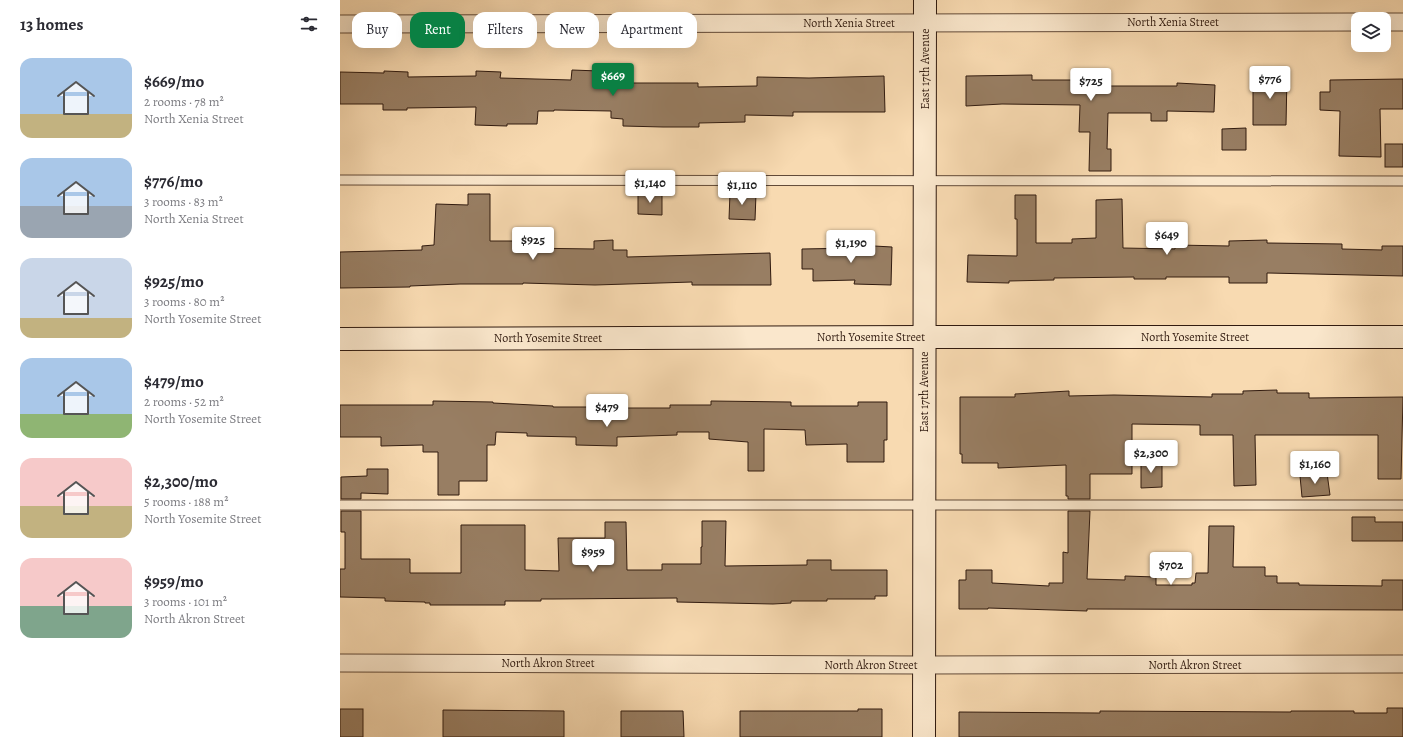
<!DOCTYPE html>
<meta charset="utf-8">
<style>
body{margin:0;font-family:Alegreya,serif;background:#f7f7f7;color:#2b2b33;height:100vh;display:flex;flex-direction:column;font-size:15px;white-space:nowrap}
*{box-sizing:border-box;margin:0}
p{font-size:13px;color:#7c7c81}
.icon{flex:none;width:22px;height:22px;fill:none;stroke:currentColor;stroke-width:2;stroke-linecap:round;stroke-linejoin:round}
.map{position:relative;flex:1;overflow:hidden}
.details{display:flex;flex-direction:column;background:#fff;width:340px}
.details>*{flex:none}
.guide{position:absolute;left:12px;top:12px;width:380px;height:36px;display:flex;gap:8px}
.tools{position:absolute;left:1011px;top:12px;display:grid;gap:8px}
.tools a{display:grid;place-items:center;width:40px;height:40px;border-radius:8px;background:#fff;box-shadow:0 4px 16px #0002;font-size:20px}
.price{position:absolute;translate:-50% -34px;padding:0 9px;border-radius:4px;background:#fff;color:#222;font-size:13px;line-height:26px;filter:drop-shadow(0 1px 2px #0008)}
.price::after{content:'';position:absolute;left:50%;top:24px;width:12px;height:9px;margin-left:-6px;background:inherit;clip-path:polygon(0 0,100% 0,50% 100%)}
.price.active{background:#0b8043;color:#fff}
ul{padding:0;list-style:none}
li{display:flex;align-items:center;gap:12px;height:100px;padding:0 20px}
li span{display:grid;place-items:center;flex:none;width:112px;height:80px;border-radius:12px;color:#555}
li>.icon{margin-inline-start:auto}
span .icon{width:48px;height:48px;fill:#fffc;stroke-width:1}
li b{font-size:17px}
h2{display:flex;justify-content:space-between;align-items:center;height:48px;padding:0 20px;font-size:17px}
.tag{padding:0 14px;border-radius:12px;background:#fff;box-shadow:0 4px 16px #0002;font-size:14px;line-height:36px}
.tag.active{background:#0b8043;color:#fff}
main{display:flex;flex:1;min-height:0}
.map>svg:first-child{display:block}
.building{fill:#987e63;stroke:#301a0f}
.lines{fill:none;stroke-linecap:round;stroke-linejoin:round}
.lane-casing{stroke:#624a38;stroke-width:11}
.street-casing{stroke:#624a38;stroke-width:19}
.secondary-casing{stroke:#301a0f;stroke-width:24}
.lane{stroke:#fae7cc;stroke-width:9}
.street{stroke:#fae7cc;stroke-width:17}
.secondary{stroke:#fae7cc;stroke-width:22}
.labels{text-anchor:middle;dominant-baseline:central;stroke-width:3;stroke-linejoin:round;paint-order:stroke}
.street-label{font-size:12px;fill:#301a0f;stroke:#fae7cc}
</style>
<main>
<section class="details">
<h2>13 homes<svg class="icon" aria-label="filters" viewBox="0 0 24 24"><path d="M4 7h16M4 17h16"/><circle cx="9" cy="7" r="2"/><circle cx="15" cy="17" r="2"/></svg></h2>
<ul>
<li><span style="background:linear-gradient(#a9c7e8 70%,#c2b280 0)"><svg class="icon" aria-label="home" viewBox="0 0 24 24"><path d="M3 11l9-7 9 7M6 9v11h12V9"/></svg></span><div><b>$669/mo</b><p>2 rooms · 78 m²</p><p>North Xenia Street</p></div></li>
<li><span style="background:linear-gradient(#a9c7e8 60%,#9aa5b1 0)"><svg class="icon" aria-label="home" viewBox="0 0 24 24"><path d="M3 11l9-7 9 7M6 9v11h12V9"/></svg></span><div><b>$776/mo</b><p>3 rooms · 83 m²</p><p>North Xenia Street</p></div></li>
<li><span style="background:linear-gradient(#c9d6e8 75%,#c2b280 0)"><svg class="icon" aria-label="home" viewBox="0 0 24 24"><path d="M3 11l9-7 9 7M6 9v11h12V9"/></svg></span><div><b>$925/mo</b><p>3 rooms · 80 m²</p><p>North Yosemite Street</p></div></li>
<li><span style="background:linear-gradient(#a9c7e8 70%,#8fb573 0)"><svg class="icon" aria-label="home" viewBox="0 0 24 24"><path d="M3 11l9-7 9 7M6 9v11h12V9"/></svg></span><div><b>$479/mo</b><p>2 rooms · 52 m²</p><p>North Yosemite Street</p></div></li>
<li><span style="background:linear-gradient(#f6c9c9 60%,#c2b280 0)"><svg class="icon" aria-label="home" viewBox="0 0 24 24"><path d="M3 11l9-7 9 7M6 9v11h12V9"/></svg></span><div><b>$2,300/mo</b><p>5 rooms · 188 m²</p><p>North Yosemite Street</p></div></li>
<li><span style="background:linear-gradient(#f6c9c9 60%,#7fa58c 0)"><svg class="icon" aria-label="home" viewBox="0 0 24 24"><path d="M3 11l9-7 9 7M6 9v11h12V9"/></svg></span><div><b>$959/mo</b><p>3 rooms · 101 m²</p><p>North Akron Street</p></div></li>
</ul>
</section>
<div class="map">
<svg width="1063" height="737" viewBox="0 0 1063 737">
<rect width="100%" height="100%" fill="#f8dab1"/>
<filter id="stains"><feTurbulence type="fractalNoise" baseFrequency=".005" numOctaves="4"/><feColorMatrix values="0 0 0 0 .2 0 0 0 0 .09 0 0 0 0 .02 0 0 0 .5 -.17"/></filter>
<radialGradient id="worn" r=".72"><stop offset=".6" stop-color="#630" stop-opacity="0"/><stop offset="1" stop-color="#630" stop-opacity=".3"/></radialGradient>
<g class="building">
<polygon points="232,70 259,71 259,83 358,83 358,87 417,86 417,77 469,78 544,76 545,112 453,112 453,116 405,115 405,122 359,123 359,127 323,127 283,126 283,119 271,118 271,111 214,110 214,111 198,111 197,124 167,124 167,126 135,125 136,107 67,108 67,110 43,110 43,104 0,104 0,72 44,73 44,71 68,72 68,77 136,76 136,71 161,72 160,78 231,80"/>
<polygon points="913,74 947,75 946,125 913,125"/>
<polygon points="692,75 692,80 740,80 740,78 768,78 768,86 837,86 837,83 875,85 874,112 827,111 827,121 811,121 811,113 768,113 767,149 771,149 771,171 749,171 750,132 739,132 740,105 662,104 626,106 626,76"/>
<polygon points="1063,79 1063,109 1040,109 1041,157 999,156 1000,111 980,110 980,92 990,92 990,80"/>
<polygon points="906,128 906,150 882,150 882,129"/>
<rect x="1045" y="144" width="18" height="23"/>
<polygon points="298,192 322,193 322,215 298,214"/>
<polygon points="390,193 416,194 415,220 389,219"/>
<polygon points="128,194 150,194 150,241 184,241 184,248 254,249 254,241 273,240 273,250 287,250 287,257 430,253 431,285 352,285 352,282 255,285 183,283 183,284 120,284 70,286 70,287 0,288 0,252 82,250 82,246 94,245 96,204 128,205"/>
<polygon points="675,195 696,195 696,243 732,243 732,239 756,238 756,200 782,199 783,248 835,249 835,245 889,246 889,241 927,240 927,243 1002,244 1002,249 1042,250 1042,246 1063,246 1063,276 927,273 927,283 889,283 889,277 826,277 826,279 794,279 794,277 714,278 714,280 669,281 669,283 627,282 628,255 677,256 677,219 675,219"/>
<polygon points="516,245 552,247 551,285 514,284 515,280 473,281 473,269 462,269 462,249 516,248"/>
<polygon points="937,390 937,393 969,393 969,398 1063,397 1061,479 1038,479 1038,435 915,435 916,485 894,486 893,435 860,435 860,425 792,424 792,474 750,474 750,499 728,499 728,496 726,496 726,465 658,468 658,463 622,463 622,454 620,454 620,397 675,397 675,394 729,391 729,396 774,395 872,397 872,394 903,394 903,391"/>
<polygon points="93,401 153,402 153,403 213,406 213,407 248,407 248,410 281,410 281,408 330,408 330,405 371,405 371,401 451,402 451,406 518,406 518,402 547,402 547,440 544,440 544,462 507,462 507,444 466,445 465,430 424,429 424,471 408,471 408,442 369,439 369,432 337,432 337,435 277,437 277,446 236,445 236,437 187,436 187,433 156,432 155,445 147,445 147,481 119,481 119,495 98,495 98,452 83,452 83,445 41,446 41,437 0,437 0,405 93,405"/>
<polygon points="801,461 822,461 822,487 801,488"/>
<polygon points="27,469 48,469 48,494 21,493 21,499 1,499 1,477 27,476"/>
<polygon points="987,473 990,495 962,497 960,476"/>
<polygon points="1,511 21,511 21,559 70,559 70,573 121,573 121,525 185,525 185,570 219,571 218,538 265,538 265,522 286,522 287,570 322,570 322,564 361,564 361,547 362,547 362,521 386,521 385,566 467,565 467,560 491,560 491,570 547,570 547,596 535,596 535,599 487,599 487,601 451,601 451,603 433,604 337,602 337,598 213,599 201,599 201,601 165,601 165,605 90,605 90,603 85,603 85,602 45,601 45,598 0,597 0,569 5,569 5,532 1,532"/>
<polygon points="728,511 750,511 747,579 785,580 785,576 816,577 816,585 852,585 852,583 855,583 856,573 868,573 869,526 894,526 893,567 925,567 925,576 937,576 937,583 959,583 959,585 1042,586 1042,580 1063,580 1063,610 747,609 747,611 648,608 648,609 619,609 619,580 626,580 626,570 652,570 652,583 709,586 709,583 723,583 723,552 728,553"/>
<polygon points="1012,517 1035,517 1035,522 1063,522 1063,541 1012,541"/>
<polygon points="1047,708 1063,708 1063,737 619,737 619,712 758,713 760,713 760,711 951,712 951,711 1014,711 1014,713 1047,713"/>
<rect x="0" y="709" width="23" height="28"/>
<polygon points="518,709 542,709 542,737 400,737 400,711 518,711"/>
<polygon points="103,710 224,711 224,737 103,737"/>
<polygon points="281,711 343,711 344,737 281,737"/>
</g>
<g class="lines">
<defs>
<g id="lane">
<polyline points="0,180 1063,181"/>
<polyline points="0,505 1063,505"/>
</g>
<g id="street">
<polyline points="1044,22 1063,22"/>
<polyline points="0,24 1018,22"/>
<polyline points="0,663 584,665 1063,664"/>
</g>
<g id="secondary">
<polyline points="0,339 584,337 1063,337"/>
<polyline points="584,737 585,0"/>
</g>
</defs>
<use href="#lane" class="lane-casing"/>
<use href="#street" class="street-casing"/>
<use href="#secondary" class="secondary-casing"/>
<use href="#lane" class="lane"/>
<use href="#street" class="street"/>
<use href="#secondary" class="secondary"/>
</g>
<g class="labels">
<g class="street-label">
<text x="833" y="22">North Xenia Street</text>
<text x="509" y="23">North Xenia Street</text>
<text transform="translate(585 69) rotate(-90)">East 17th Avenue</text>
<text x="531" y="337">North Yosemite Street</text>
<text x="855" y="337">North Yosemite Street</text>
<text x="208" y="338">North Yosemite Street</text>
<text transform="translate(584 392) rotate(-90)">East 17th Avenue</text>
<text x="208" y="663">North Akron Street</text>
<text x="531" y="665">North Akron Street</text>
<text x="855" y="665">North Akron Street</text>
</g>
</g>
<rect width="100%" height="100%" filter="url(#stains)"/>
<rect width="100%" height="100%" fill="url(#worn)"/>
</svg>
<div class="tools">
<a><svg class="icon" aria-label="layers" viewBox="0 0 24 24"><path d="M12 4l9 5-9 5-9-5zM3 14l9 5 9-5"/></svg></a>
</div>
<b class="price active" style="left:273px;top:97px">$669</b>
<b class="price" style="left:930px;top:100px">$776</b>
<b class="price" style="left:751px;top:102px">$725</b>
<b class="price" style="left:310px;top:204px">$1,140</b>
<b class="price" style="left:402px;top:206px">$1,110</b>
<b class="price" style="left:827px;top:256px">$649</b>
<b class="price" style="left:193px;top:261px">$925</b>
<b class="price" style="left:511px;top:264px">$1,190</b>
<b class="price" style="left:267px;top:428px">$479</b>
<b class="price" style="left:811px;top:474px">$2,300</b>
<b class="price" style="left:975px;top:485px">$1,160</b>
<b class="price" style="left:253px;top:573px">$959</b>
<b class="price" style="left:831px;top:586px">$702</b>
<div class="guide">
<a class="tag">Buy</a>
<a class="tag active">Rent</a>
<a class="tag">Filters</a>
<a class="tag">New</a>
<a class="tag">Apartment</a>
</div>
</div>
</main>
